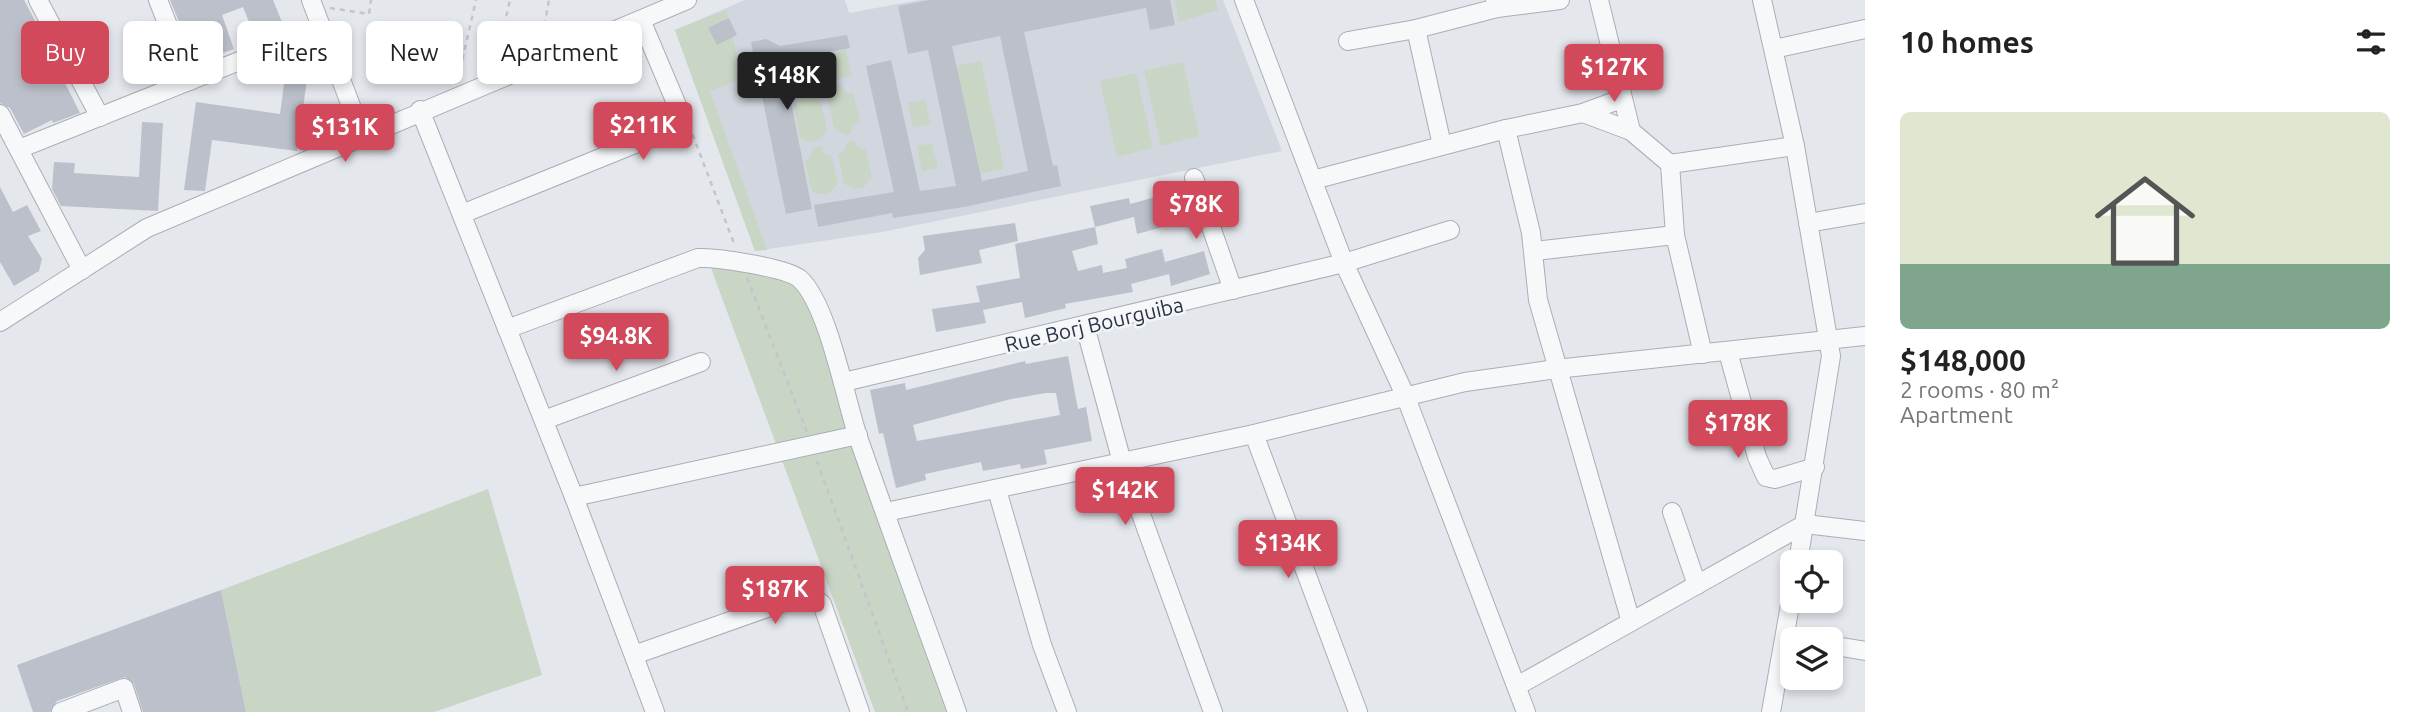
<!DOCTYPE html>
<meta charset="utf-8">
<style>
body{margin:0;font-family:Ubuntu,sans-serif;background:#f6f6f6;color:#222;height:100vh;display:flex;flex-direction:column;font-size:26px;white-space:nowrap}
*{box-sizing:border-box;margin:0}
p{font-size:23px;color:#767676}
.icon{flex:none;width:38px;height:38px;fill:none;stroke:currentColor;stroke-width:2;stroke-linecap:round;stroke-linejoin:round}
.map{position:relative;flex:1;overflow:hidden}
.side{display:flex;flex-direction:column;background:#fff;width:560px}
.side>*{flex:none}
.banner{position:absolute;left:21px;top:21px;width:665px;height:63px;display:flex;gap:14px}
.tools{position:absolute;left:1780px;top:550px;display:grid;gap:14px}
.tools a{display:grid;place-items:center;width:63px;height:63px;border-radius:10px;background:#fff;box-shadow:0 4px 10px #0003;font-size:35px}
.price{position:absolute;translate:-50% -60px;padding:0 16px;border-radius:7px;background:#d1495b;color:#fff;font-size:23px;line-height:46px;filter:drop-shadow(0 2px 4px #0008)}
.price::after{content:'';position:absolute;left:50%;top:42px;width:21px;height:16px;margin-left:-10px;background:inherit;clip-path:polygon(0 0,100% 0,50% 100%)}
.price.selected{background:#222;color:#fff}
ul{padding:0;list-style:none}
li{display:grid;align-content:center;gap:14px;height:371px;padding:0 35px}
li span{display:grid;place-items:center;height:217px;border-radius:10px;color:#555}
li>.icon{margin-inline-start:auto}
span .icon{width:126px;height:126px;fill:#fffc;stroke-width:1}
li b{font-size:30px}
h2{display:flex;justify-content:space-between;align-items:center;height:84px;padding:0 35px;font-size:30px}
.pill{padding:0 24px;border-radius:10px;background:#fff;box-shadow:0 4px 10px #0003;font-size:24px;line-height:63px}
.pill.selected{background:#d1495b;color:#fff}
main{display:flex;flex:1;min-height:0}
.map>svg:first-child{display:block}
.built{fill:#d2d6de}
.green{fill:#c9d6c5}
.building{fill:#bbc0ca;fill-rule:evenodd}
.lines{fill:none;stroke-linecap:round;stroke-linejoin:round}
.minor-casing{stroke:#a9aeb7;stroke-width:20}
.path{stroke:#c2c5cb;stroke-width:2.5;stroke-dasharray:5 5;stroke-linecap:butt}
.minor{stroke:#f7f8fa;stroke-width:18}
.labels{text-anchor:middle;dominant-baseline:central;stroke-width:5;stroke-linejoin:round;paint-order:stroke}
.street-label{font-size:21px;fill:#2b3445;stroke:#f4f6f9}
</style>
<main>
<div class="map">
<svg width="1865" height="712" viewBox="0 0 1865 712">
<rect width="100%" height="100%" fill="#e4e7ec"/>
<polygon class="built" points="745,0 845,0 849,13 919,0 1223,0 1282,151 882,232 755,251 675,30"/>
<g class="green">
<polygon points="1175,0 1216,0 1218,10 1179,22"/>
<polygon points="726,10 743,79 710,91 767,250 755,251 675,30"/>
<polygon points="846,50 852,76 791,89 785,62"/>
<polygon points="981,61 1004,168 981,174 956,66"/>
<polygon points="1183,62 1199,136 1161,146 1144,71"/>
<polygon points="1136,73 1153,148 1117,157 1100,81"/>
<polygon points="840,85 848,94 853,93 860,122 852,125 851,134 845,135 834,127 828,100 835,93 834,86"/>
<polygon points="810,93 821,101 827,131 821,139 809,142 800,138 794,105 799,104 801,96"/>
<polygon points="925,100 930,124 913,128 908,103"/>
<polygon points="853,140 857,146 866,150 872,177 863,188 856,189 844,184 838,154 844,151 847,142"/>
<polygon points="932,143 938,168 922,172 917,146"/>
<polygon points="821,146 823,153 832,156 838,184 827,195 812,192 805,162 810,158 813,148"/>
<polygon points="708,260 790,280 803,291 955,712 875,712"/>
<polygon points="488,489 542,675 434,712 246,712 221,590"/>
</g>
<g class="building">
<polygon points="0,0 24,0 52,52 46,55 59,81 63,79 80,113 53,123 52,120 24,134 10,108 0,103"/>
<polygon points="170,0 273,0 284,27 256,39 243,7 222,15 234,49 202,60 191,28 183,31"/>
<path d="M929,0h241l5,25 -25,5 -4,-22 -122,24 29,134 4,-1 4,21 -97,21 -71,11 -1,-5 -74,14 -4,-22 80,-13 -28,-126 25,-6 29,131 36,-5 -28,-136 -20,4 -10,-48zM1000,36l28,135 -46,10 -30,-135z"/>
<polygon points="729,18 737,35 717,45 708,28"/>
<polygon points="847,35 850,48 783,61 812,209 786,214 751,42 766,39 780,46"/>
<polygon points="288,55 310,58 297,151 212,140 205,191 184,190 196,102 280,114"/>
<polygon points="142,122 163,123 158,211 61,206 52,189 54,162 75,163 74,173 139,177"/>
<polygon points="0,187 13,212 27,205 41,231 28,236 42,259 39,271 14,286 0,262"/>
<polygon points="1181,190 1189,220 1137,234 1134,217 1095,227 1090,206 1129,198 1130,204"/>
<polygon points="1015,223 1018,241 979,250 982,263 920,275 918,258 925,250 923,236"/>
<polygon points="1095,227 1098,244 1072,251 1078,271 1102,265 1103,273 1127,268 1125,259 1162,249 1165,262 1204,251 1210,274 1171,286 1169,274 1131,284 1133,292 1065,304 1066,308 1025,318 1022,302 983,310 986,323 936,332 932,309 980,302 976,286 1020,278 1015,244"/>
<path d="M1068,356l10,53 8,-2 6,34 -48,9 3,14 -26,5 -1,-5 -37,7 -2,-9 -56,12 1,6 -30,8 -13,-55 -4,1 -9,-44 35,-7 1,7 119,-29 1,3zM1046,393h10l4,22 -143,26 -4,-16 98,-26z"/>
<polygon points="221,590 246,712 143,712 134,684 125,677 57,701 50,712 33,712 17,665"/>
</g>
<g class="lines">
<defs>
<g id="minor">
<polyline points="38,0 100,117"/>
<polyline points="158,0 190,81"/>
<polyline points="311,0 362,135"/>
<polyline points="1244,0 1344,263 1405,395 1526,712"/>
<polyline points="1599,0 1631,131 1670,164 1675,235 1703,354"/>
<polyline points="1762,0 1795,146 1831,356 1798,562"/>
<polyline points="1497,8 1560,0"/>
<polyline points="1416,29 1442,145"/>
<polyline points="1348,41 1416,29 1497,8 1495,0"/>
<polyline points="1774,49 1865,29"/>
<polyline points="420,110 574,497 655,712"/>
<polyline points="1583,113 1631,131"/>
<polyline points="0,114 82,270"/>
<polyline points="1506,129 1531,233 1538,300 1631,622"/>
<polyline points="19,149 322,28"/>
<polyline points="1670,164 1795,146"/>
<polyline points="1194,178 1233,290"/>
<polyline points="1313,180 1506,129 1583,113 1621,99"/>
<polyline points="462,214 667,131 679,110 641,20"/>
<polyline points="1808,223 1865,213"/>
<polyline points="1535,251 1675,235"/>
<polyline points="0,322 147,228 687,0"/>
<polyline points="1085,326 1122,462 1213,712"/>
<path d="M507,329l191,-71c18,-1 90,10 102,21 28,26 45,119 58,158 32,92 66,183 99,275"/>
<polyline points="1728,352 1757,457 1766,477 1775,479 1815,467"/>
<polyline points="844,382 1344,263 1450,230"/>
<polyline points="544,420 701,362"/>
<polyline points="1254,434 1358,712"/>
<polyline points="997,490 1042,645 1067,712"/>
<polyline points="574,497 858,435"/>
<polyline points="886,512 1254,434 1465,382 1556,369 1865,336"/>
<polyline points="1672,512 1697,585"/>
<polyline points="1830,645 1865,651"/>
<polyline points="634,655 801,596 812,596 822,604 860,712"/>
<polyline points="1517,686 1805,524 1865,531"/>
<polyline points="61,712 124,688 132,712"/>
<polyline points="1771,712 1792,594"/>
</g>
</defs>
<use href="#minor" class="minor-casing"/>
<g class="path">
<polyline points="330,8 369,14 371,0"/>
<polyline points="541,45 549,0"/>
<polyline points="495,65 510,0"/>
<polyline points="458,79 476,0"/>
<polyline points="689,125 735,246"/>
<polyline points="747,278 807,432"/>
<polyline points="817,461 908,712"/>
</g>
<use href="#minor" class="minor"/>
</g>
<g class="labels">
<g class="street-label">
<text transform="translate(1094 324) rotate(-13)">Rue Borj Bourguiba</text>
</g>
</g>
</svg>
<div class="tools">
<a><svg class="icon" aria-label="locate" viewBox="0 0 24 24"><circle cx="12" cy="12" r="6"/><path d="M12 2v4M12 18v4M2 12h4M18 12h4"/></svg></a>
<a><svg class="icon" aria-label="layers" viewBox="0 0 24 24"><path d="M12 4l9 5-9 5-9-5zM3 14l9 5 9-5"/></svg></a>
</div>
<b class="price" style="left:1614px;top:104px">$127K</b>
<b class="price selected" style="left:787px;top:112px">$148K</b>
<b class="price" style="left:643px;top:162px">$211K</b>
<b class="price" style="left:345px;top:164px">$131K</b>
<b class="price" style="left:1196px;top:241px">$78K</b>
<b class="price" style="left:616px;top:373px">$94.8K</b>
<b class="price" style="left:1738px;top:460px">$178K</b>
<b class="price" style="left:1125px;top:527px">$142K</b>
<b class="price" style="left:1288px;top:580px">$134K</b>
<b class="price" style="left:775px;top:626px">$187K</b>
<div class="banner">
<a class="pill selected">Buy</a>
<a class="pill">Rent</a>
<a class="pill">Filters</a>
<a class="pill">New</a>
<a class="pill">Apartment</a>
</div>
</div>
<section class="side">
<h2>10 homes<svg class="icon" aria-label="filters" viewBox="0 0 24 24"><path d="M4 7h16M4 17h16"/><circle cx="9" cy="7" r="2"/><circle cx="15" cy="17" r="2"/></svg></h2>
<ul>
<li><span style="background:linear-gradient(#dfe7d0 70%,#7fa58c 0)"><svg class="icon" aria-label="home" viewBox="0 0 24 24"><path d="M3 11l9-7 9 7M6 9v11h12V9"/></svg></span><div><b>$148,000</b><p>2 rooms · 80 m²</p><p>Apartment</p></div></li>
</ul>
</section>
</main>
